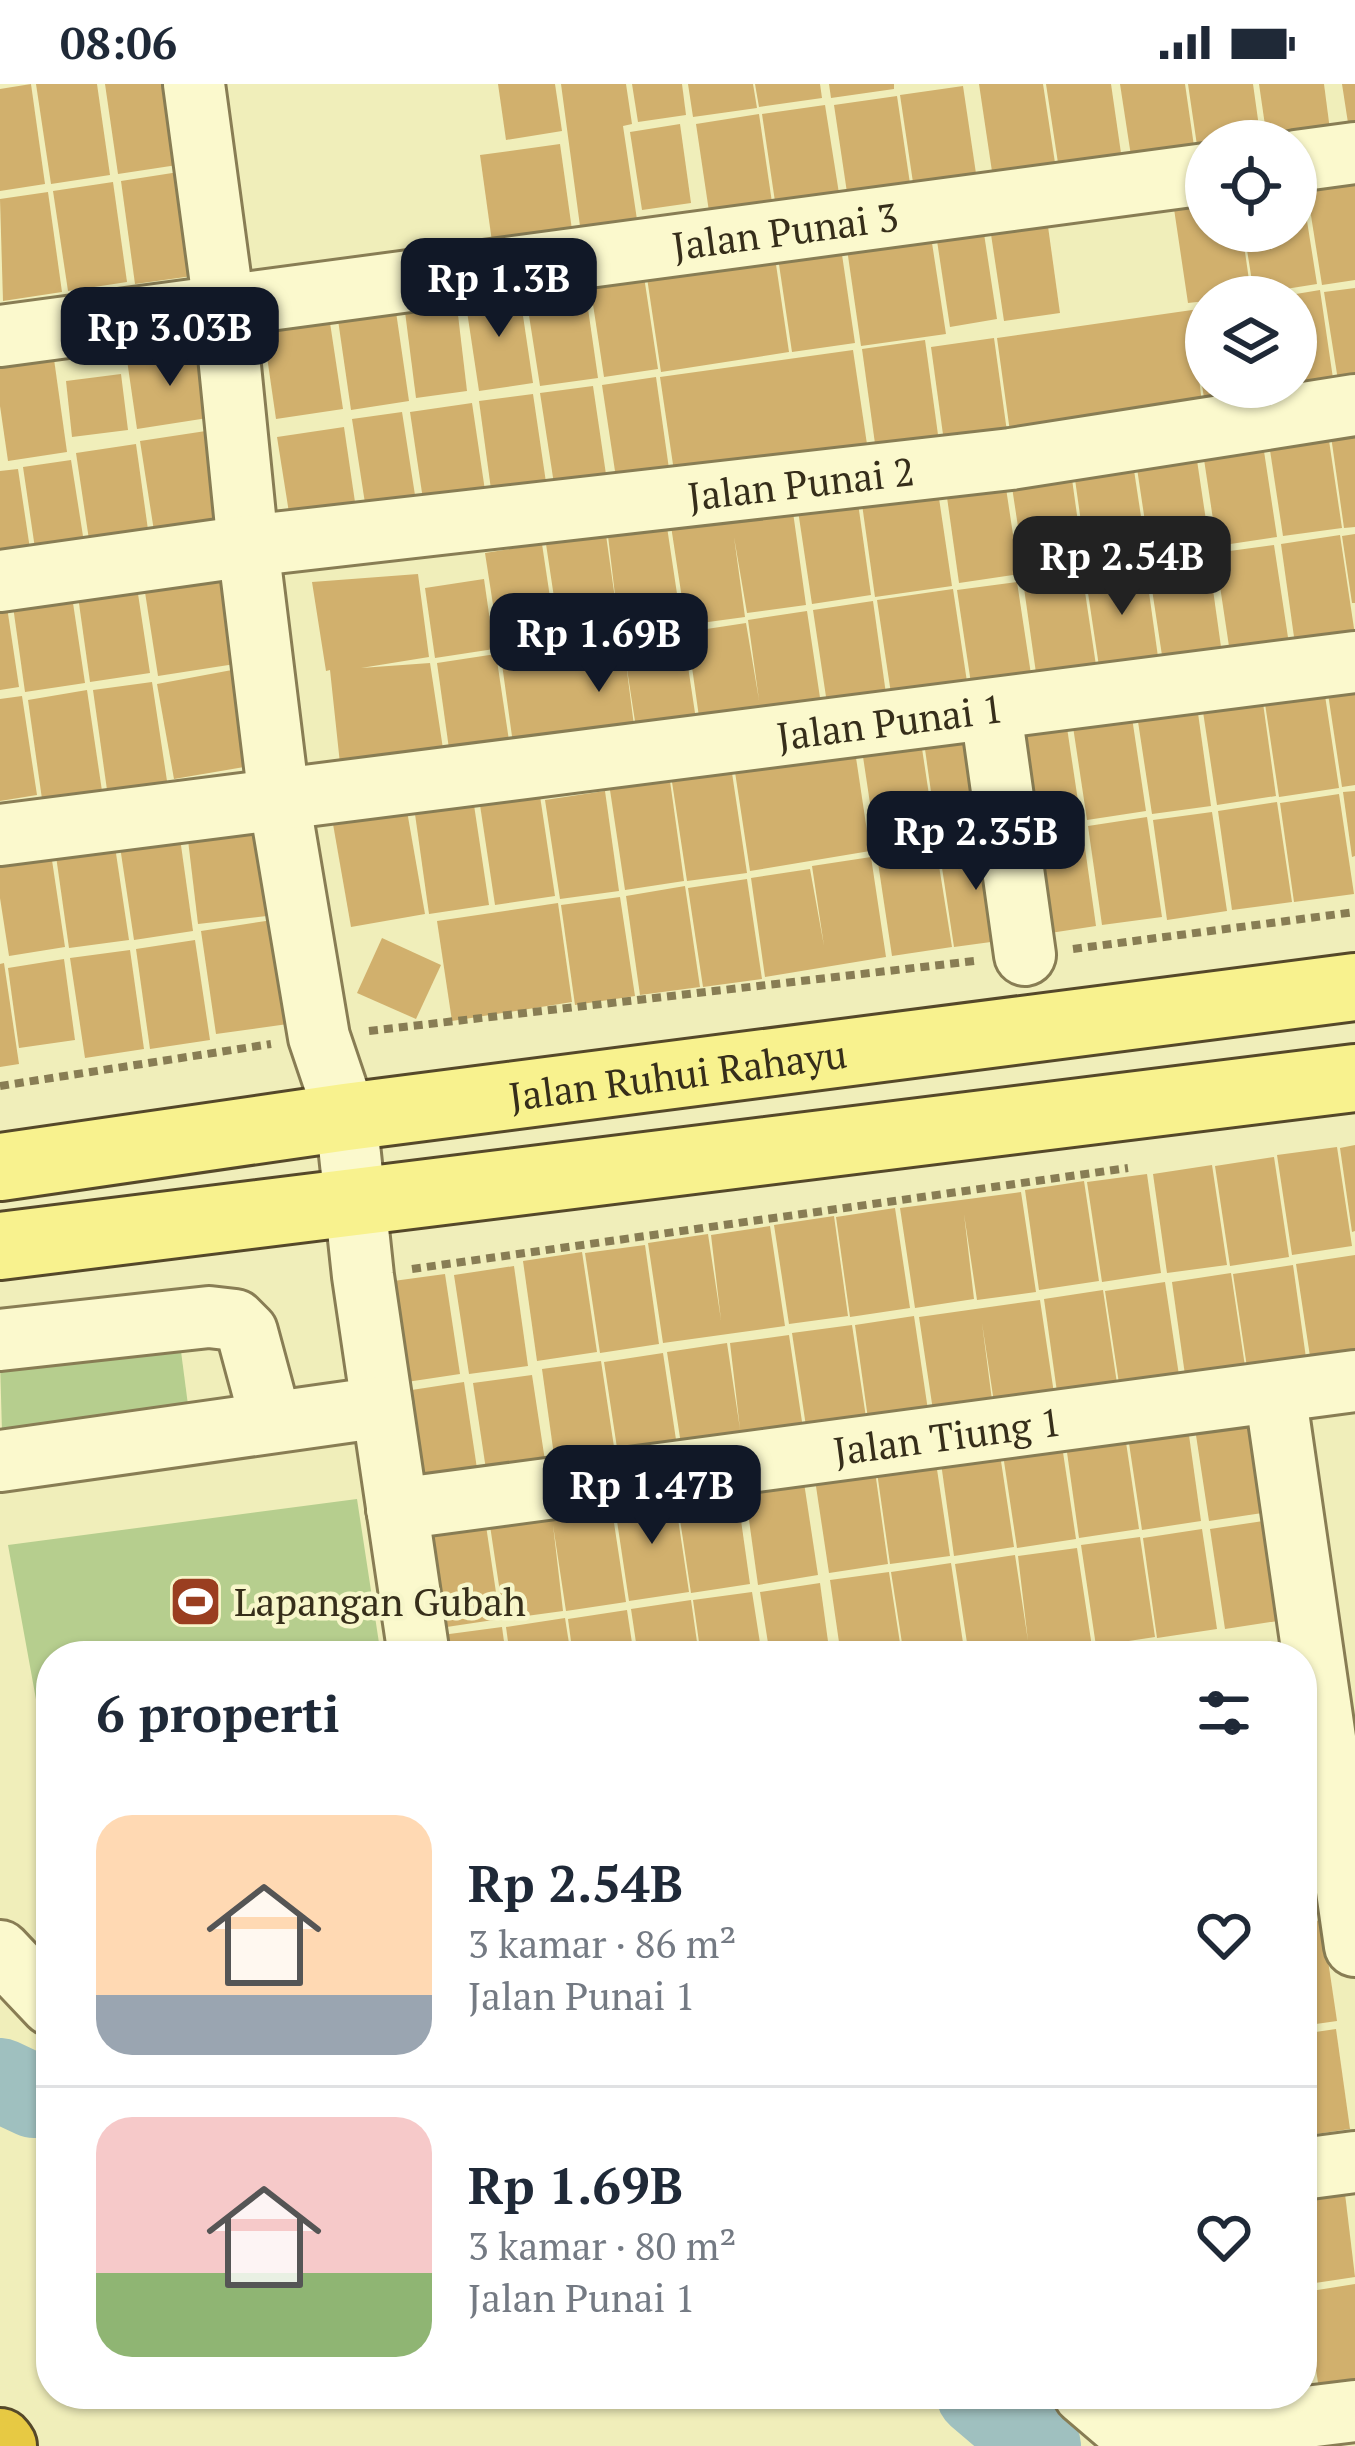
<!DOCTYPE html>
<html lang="id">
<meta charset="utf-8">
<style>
body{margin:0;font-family:"PT Serif",serif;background:#f6f6f7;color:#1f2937;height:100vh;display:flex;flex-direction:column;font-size:45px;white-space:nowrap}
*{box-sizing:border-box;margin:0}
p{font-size:39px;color:#747a83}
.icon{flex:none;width:66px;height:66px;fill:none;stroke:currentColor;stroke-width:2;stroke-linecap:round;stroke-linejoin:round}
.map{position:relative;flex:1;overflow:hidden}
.drawer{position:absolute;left:36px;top:1557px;width:1281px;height:768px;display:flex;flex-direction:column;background:#fff;border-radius:48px;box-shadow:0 3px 9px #0004}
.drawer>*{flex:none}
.controls{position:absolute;left:1185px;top:36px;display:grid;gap:24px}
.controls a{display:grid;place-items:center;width:132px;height:132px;border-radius:50%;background:#fff;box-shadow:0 3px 9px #0004;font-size:60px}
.price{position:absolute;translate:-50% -102px;padding:0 27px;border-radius:24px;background:#111827;color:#fff;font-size:39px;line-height:78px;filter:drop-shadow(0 3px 6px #0008)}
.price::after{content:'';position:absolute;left:50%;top:72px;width:36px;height:27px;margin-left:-18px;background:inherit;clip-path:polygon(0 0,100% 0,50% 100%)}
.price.current{background:#222;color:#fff}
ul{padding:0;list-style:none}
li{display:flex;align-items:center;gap:36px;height:300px;padding:0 60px}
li+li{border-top:3px solid #e0e1e3}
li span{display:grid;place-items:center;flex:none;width:336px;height:240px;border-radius:36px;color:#555}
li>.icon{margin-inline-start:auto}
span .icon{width:144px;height:144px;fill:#fffc;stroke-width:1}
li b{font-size:51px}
h2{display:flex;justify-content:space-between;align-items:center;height:144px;padding:0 60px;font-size:51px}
.status{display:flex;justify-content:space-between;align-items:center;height:84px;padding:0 60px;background:#fff;direction:ltr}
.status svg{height:33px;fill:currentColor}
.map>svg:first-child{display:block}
.green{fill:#b6ce8e}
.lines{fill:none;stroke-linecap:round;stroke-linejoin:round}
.river{stroke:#9fc0bf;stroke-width:84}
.building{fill:#d1b06d}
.minor-casing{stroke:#887d54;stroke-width:66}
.major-casing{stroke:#554829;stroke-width:72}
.highway-casing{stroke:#554829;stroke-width:72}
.path{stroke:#887d54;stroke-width:8;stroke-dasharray:9 6;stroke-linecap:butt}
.minor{stroke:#fbf9cd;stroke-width:60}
.major{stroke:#f8f28e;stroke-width:66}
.highway{stroke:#e7c943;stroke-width:66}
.labels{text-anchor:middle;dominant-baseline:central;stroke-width:9;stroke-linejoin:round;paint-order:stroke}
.street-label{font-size:39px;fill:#362e1a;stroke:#f7f6ca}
.poi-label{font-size:39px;fill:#362e1a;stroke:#f7f6ca;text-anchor:start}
</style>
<div class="status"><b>08:06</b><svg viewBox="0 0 49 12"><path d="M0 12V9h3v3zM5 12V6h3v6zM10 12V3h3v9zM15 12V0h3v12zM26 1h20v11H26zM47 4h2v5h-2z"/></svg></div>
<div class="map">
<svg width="1355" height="2362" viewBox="0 0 1355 2362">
<rect width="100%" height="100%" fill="#f0eeba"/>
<g class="green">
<polygon points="179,1252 188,1321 2,1348 0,1277"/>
<polygon points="357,1415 381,1572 51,1572 51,1698 8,1461"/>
</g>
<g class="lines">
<g class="river">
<polyline points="0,1996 34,2012 51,2011"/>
<polyline points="978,2310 1039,2362"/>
</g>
</g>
<g class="building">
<polygon points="31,0 45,100 0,107 0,5"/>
<polygon points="36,0 97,0 110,91 51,100"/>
<polygon points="105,0 185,0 197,78 118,90"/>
<polygon points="498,0 555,0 562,47 506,56"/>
<polygon points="561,0 626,0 632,40 623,42 639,149 582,157"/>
<polygon points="632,0 682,0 686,31 638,38"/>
<polygon points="688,0 753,0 757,24 693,33"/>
<polygon points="755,0 820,0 822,14 759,23"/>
<polygon points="829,0 894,0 894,5 831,14"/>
<polygon points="979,0 1043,0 1057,92 994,101"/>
<polygon points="1046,0 1111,0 1123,83 1060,92"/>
<polygon points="1120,0 1185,0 1196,76 1133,85"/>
<polygon points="1188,0 1253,0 1261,57 1206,57 1206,74 1199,75"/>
<polygon points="1259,0 1324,0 1330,46 1267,55"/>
<polygon points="1342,0 1355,0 1355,51 1350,52"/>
<polygon points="963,2 978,103 915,112 900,11"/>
<polygon points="897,12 912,113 849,122 834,21"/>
<polygon points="825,21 841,122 777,131 762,30"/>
<polygon points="759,30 774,132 711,141 696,40"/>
<polygon points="680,40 691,119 642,126 630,48"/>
<polygon points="560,60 573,153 493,165 480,71"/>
<polygon points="198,85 214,189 135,200 121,97"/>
<polygon points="1355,93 1355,196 1322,201 1306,100"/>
<polygon points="113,98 127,198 68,207 53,107"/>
<polygon points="1296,99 1301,99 1317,200 1254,210 1244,147 1296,147"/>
<polygon points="48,108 62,208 3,217 0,115"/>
<polygon points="1206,113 1206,147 1242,147 1251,210 1206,213 1206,217 1188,219 1173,118"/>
<polygon points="1046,128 1060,229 1004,237 989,137"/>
<polygon points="983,143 997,235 950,243 936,150"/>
<polygon points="930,146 946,250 861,262 846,158"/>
<polygon points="840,157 855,259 792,268 777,167"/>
<polygon points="774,167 789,268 661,288 646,187"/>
<polygon points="643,186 658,285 604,293 589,194"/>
<polygon points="584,197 598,294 540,302 525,206"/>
<polygon points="1355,204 1355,307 1340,309 1324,208"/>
<polygon points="519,205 533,299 479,307 465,214"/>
<polygon points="1320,206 1335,308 1272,318 1269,303 1296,303 1296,210"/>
<polygon points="456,214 467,307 416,314 404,220"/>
<polygon points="395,221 409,317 351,326 337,229"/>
<polygon points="1206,224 1206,303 1266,303 1269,318 1206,327 1193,243 1203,328 1011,355 997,254"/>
<polygon points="329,232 343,325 276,335 263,245"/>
<polygon points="994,254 1008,355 945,365 931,263"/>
<polygon points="925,256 939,358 876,367 862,265"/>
<polygon points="203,264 214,333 137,345 127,276"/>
<polygon points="853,266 868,367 675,394 660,293"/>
<polygon points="53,268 67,368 8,377 0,322 0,276"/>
<polygon points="121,290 128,346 72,353 66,297"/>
<polygon points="656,293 671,399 618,407 602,301"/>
<polygon points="593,302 608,404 556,413 540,309"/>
<polygon points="533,310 548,412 493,420 479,317"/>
<polygon points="472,319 487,420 425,429 410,328"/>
<polygon points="402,328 417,424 367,432 352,335"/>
<polygon points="1355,341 1355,443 1344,444 1330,345"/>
<polygon points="344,343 356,425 290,435 277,353"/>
<polygon points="1327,343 1342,444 1283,452 1268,353"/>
<polygon points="219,345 234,449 156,460 140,357"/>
<polygon points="1262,354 1277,453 1217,462 1202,362"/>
<polygon points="136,360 150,460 91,469 76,369"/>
<polygon points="1195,363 1210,463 1150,471 1135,371"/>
<polygon points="1132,373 1147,472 1087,481 1073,381"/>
<polygon points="71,376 86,471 37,478 23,383"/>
<polygon points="1070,381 1084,481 1025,489 1010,390"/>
<polygon points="18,385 33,485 0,489 0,387"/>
<polygon points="1004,391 1019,490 959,499 945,399"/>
<polygon points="936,394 952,502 875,513 860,406"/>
<polygon points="857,412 871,511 812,520 797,420"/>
<polygon points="792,421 806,521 747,529 734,453 745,533 686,541 671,442"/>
<polygon points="667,443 682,543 561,560 546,460 606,451 618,536 608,452"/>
<polygon points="1355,450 1355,519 1352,519 1342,452"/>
<polygon points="1340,451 1355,551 1295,560 1281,460"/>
<polygon points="542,460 557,560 500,566 485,469"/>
<polygon points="1274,461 1289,560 1230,569 1215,469"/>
<polygon points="1208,470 1222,570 1163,578 1148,479"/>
<polygon points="221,477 235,580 158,592 142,489"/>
<polygon points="1145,480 1159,580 1100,589 1085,489"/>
<polygon points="1082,488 1097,588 1037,596 1023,497"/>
<polygon points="135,490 150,589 90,598 76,498"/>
<polygon points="418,490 429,573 361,584 430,579 445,678 341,689 330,586 326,587 312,498"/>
<polygon points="484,495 494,565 435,574 425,504"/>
<polygon points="1017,498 1032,597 972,606 957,506"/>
<polygon points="70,499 85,599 25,608 11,508"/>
<polygon points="4,503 19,603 0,606 0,504"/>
<polygon points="953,505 969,611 893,623 877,516"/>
<polygon points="873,517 887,617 828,626 813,526"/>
<polygon points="807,527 822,627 701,647 687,548 746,539 759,616 748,536"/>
<polygon points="683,549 698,649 638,657 625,572 636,657 515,674 501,573"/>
<polygon points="496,570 511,670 451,679 437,579"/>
<polygon points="232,586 250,682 174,695 157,600"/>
<polygon points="152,598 167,697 107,706 93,606"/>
<polygon points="1355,599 1355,701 1342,703 1327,603"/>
<polygon points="1324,605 1339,704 1279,713 1264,613"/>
<polygon points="87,606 102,707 42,715 28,616"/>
<polygon points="22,612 37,711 0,717 0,615"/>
<polygon points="1262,612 1276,712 1217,721 1202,621"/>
<polygon points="1197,622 1211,722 1152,730 1137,631"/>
<polygon points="1131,627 1146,727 1087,736 1072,636"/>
<polygon points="1066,637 1081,737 1021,746 1007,646"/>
<polygon points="983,649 998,749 938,758 924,658"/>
<polygon points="921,658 936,757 877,766 862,666"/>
<polygon points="855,667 870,767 750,787 735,688"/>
<polygon points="732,689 747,789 687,797 672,698"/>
<polygon points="670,697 684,797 625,806 610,706"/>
<polygon points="605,707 619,807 560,815 545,716"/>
<polygon points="1355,707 1355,772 1352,773 1343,708"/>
<polygon points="1339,710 1354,810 1294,818 1280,719"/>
<polygon points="540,712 555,812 495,821 480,721"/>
<polygon points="1277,718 1292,818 1232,826 1218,727"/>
<polygon points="474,721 489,821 429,830 415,730"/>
<polygon points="407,727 425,830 351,843 333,740"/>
<polygon points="1212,728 1227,827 1167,836 1153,736"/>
<polygon points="1147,733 1162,833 1102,841 1088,742"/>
<polygon points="1082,743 1096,842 1037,851 1022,751"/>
<polygon points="179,747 193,847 134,856 119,756"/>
<polygon points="265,747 275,831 198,840 188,756"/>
<polygon points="999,755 1013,855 954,863 939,764"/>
<polygon points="114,756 129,856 69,864 55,765"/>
<polygon points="50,763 65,863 9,872 0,814 0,770"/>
<polygon points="936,763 952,863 892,872 877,772"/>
<polygon points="871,773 886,873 765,893 751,794 810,785 824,862 812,782"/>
<polygon points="747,795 762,895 703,903 688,804"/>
<polygon points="685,802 700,903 640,911 626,812"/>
<polygon points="620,813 635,912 575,921 561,821"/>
<polygon points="558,819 572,918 452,937 437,837"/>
<polygon points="279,835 295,939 216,950 201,847"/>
<polygon points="382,854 441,881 416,935 357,909"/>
<polygon points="195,856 210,956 150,965 136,865"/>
<polygon points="130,866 144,965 85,974 70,874"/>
<polygon points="64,875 75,956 19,964 8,884"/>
<polygon points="4,879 19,980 0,983 0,880"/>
<polygon points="1355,1061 1355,1147 1352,1148 1340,1064"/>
<polygon points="1337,1063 1352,1162 1292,1171 1277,1071"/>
<polygon points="1274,1073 1289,1173 1230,1182 1215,1082"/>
<polygon points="1212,1081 1227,1181 1167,1189 1153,1090"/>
<polygon points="1147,1090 1161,1189 1102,1198 1087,1098"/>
<polygon points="1084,1097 1099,1197 1039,1206 1025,1106"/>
<polygon points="1021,1108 1036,1208 977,1216 964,1130 974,1215 915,1224 900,1124"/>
<polygon points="895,1124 910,1224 850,1233 836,1133"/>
<polygon points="834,1132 848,1232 789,1240 774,1141"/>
<polygon points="770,1142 785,1242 663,1259 648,1159 708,1150 721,1236 711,1151"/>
<polygon points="645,1161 659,1260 600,1269 585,1169"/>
<polygon points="582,1168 597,1268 537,1277 523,1177"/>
<polygon points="1355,1171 1355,1273 1311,1279 1296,1180"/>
<polygon points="1293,1181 1307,1281 1248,1290 1233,1190"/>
<polygon points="514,1182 528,1282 469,1290 454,1191"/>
<polygon points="1231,1189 1246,1289 1186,1298 1172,1198"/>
<polygon points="445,1190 460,1290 400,1299 386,1198"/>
<polygon points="1165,1198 1180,1298 1120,1306 1105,1207"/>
<polygon points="1103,1206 1118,1306 1058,1315 1044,1215"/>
<polygon points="1040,1216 1055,1316 995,1325 982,1239 993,1324 934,1333 919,1233"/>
<polygon points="914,1232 929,1333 869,1342 855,1241"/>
<polygon points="852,1241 867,1340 807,1349 792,1249"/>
<polygon points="789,1251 804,1351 682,1367 667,1268 727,1259 740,1345 730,1259"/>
<polygon points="663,1269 678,1369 619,1377 604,1278"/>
<polygon points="601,1277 616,1376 556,1386 542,1285"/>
<polygon points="532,1291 547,1390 488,1399 473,1299"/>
<polygon points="464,1298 479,1398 419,1407 405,1307"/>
<polygon points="1254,1329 1269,1428 1209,1437 1194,1338"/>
<polygon points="1187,1337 1201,1437 1142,1446 1127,1346"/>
<polygon points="1124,1345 1139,1445 1079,1454 1065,1354"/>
<polygon points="1061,1355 1076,1455 1017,1464 1002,1364"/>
<polygon points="999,1364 1014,1463 954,1472 940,1372"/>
<polygon points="935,1372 950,1472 890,1480 876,1381"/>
<polygon points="874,1380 888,1480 829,1489 814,1389"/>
<polygon points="803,1392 818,1491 758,1501 744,1400"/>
<polygon points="736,1401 750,1500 691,1509 676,1409"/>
<polygon points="674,1408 689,1508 629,1517 614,1417"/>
<polygon points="611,1419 626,1518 566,1527 553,1441 563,1527 504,1535 489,1435"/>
<polygon points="485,1435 500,1535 440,1544 425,1443"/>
<polygon points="1270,1436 1284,1536 1225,1545 1210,1445"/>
<polygon points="1202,1445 1217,1545 1157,1554 1143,1454"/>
<polygon points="1140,1453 1155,1553 1096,1562 1081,1461"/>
<polygon points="1077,1464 1092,1563 1032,1572 969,1572 955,1480 1015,1471 1028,1557 1018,1472"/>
<polygon points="951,1479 965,1572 904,1572 891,1488"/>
<polygon points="889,1488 902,1572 841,1572 830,1496"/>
<polygon points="820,1499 830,1572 770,1572 760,1508"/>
<polygon points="752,1508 762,1572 701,1572 693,1516"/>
<polygon points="691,1516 699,1572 638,1572 631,1525"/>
<polygon points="627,1526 634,1572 573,1572 568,1535"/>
<polygon points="565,1534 571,1572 510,1572 506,1543"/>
<polygon points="502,1543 506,1572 445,1572 442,1551"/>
<polygon points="1302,1728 1314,1791 1302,1793"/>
<polygon points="1322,1836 1337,1937 1302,1942 1302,1839"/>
<polygon points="1336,1945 1350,2045 1302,2052 1302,1950"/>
<polygon points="1343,2093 1355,2193 1302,2201 1302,2099"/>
<polygon points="1355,2200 1355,2308 1320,2313 1305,2208"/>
</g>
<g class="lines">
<defs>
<g id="minor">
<polyline points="194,0 224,222 248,462 279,715 319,953 346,1033 363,1192 419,1572"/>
<polyline points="1296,77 1355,69"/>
<path id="s1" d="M0,252l1206,-162"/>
<path id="s2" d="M0,497l248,-35 763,-87 344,-54"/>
<polyline points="991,628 1025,871"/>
<path id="s3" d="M0,751l1355,-173"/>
<polyline points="0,1256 209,1233 235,1236 247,1248 271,1337"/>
<polyline points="1275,1308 1355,1862"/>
<polyline points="0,1377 382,1323"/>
<path id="s4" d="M397,1425l958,-128"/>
<polyline points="0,1867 51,1921"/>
<polyline points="1302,2085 1355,2078"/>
<polyline points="1084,2310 1145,2362"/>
<polyline points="1137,2354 1355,2327"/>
</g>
<g id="major">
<path id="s5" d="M0,1083l346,-50 1009,-130"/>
<polyline points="0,1162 1355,994"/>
</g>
<polyline id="highway" points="0,2358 3,2362"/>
</defs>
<use href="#minor" class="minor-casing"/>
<use href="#major" class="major-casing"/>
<use href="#highway" class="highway-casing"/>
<g class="path">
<polyline points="1073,865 1355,828"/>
<polyline points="369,947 974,877"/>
<polyline points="0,1002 271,960"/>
<polyline points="412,1185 1128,1084"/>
</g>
<use href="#minor" class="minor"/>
<use href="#major" class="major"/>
<use href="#highway" class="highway"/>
</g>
<defs>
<symbol id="stadium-square" viewBox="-11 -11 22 22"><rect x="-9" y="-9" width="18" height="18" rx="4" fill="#9a3e20" stroke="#f7f6ca"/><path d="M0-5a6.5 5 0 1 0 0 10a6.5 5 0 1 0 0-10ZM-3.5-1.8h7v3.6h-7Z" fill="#fff"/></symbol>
</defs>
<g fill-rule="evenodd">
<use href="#stadium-square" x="166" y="1488" width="59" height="59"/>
</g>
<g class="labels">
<g class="street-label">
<text stroke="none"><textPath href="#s1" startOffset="792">Jalan Punai 3</textPath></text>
<text stroke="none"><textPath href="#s2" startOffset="807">Jalan Punai 2</textPath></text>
<text stroke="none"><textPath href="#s3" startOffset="897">Jalan Punai 1</textPath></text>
<text stroke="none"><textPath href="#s5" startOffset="684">Jalan Ruhui Rahayu</textPath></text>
<text stroke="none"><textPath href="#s4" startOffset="555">Jalan Tiung 1</textPath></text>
</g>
<g class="poi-label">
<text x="234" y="1517">Lapangan Gubah</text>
</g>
</g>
</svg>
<div class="controls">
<a><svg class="icon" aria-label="locate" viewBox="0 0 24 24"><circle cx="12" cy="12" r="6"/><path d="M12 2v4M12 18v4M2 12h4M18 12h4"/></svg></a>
<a><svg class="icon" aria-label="layers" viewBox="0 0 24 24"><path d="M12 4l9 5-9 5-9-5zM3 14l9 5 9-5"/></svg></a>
</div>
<b class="price" style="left:499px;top:256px">Rp 1.3B</b>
<b class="price" style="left:170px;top:305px">Rp 3.03B</b>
<b class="price current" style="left:1122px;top:534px">Rp 2.54B</b>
<b class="price" style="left:599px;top:611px">Rp 1.69B</b>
<b class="price" style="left:976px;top:809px">Rp 2.35B</b>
<b class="price" style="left:652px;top:1463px">Rp 1.47B</b>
<section class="drawer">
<h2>6 properti<svg class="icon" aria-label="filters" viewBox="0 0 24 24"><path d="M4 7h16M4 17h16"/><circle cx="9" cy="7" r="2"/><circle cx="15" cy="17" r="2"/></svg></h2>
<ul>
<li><span style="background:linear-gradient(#ffd9b3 75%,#9aa5b1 0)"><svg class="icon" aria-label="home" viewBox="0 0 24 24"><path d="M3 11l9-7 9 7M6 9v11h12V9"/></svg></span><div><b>Rp 2.54B</b><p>3 kamar · 86 m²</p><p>Jalan Punai 1</p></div><svg class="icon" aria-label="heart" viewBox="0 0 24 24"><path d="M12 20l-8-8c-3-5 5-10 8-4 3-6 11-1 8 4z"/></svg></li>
<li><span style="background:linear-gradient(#f6c9c9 65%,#8fb573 0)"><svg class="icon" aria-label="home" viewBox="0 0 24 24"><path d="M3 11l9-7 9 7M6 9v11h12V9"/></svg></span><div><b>Rp 1.69B</b><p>3 kamar · 80 m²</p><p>Jalan Punai 1</p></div><svg class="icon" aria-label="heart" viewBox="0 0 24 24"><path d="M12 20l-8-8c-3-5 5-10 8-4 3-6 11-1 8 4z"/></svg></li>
</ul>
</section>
</div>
